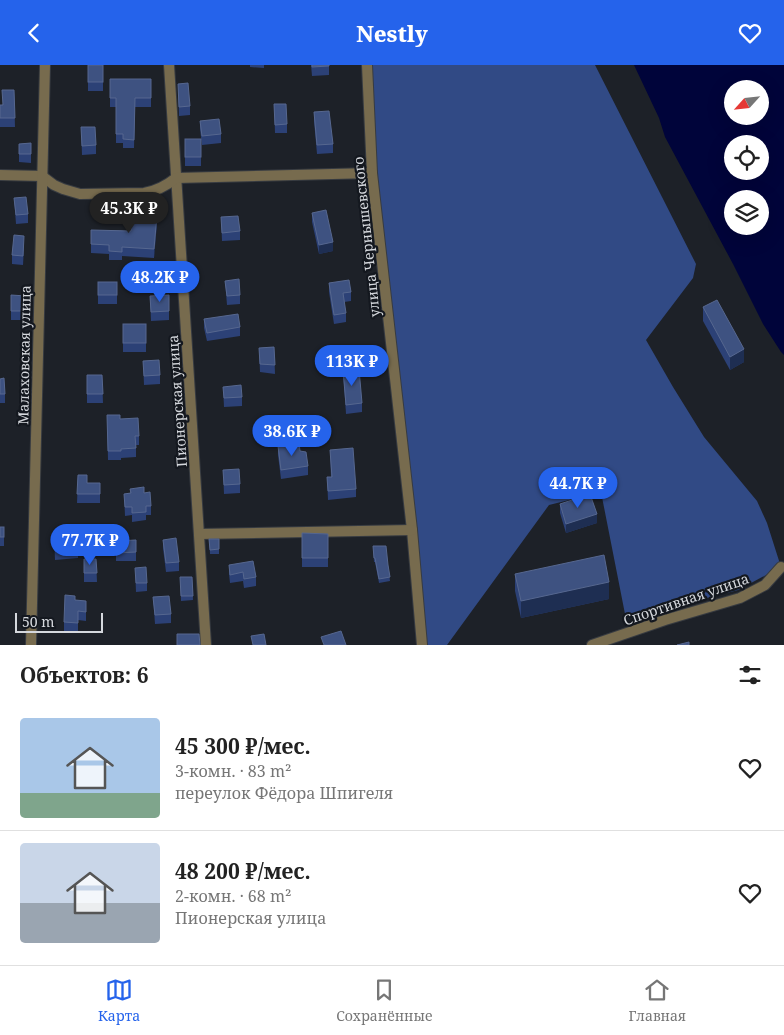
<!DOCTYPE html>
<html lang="ru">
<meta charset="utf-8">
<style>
body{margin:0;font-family:"Noto Serif",serif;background:#f6f6f6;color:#222;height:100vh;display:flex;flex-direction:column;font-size:19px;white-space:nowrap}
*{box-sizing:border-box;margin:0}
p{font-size:16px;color:#767676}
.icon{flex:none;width:28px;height:28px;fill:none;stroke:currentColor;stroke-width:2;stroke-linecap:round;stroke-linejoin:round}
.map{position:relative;height:580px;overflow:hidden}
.panel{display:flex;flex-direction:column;background:#fff;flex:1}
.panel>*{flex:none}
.needle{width:32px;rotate:243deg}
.buttons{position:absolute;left:724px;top:15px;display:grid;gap:10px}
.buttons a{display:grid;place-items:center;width:45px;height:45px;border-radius:50%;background:#fff;box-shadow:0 5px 20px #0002;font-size:25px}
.scale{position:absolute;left:15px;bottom:12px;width:88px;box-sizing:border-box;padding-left:5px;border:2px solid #d5d8dd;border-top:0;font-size:14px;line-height:18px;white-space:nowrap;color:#d5d8dd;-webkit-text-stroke:4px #14181f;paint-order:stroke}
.price{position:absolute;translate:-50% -42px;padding:0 11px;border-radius:18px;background:#2563eb;color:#fff;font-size:16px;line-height:32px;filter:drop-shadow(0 1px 2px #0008)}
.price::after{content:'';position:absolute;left:50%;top:30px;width:15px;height:11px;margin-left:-8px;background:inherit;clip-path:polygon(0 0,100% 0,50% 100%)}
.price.active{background:#222;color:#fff}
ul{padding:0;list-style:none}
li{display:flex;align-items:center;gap:15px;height:125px;padding:0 20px}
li+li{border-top:1px solid #e0e0e0}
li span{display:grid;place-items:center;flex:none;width:140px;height:100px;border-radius:5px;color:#555}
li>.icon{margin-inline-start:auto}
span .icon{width:60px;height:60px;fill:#fffc;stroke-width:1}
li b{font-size:21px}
h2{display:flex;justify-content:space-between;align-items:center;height:60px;padding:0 20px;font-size:21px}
header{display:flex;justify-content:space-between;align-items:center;height:65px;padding:0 20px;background:#2563eb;color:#fff;font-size:22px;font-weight:800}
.tab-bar{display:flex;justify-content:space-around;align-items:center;height:70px;border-top:1px solid #e0e0e0;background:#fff;font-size:14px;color:#767676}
.tab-bar a{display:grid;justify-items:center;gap:2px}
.tab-bar .active{color:#2563eb}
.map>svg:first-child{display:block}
.forest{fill:#314a85}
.water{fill:#00043a;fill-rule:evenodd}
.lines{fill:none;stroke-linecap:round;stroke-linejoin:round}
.street-casing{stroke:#373b41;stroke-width:12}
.street{stroke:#776b4e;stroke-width:10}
.wall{fill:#2c4176}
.shaded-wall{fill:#1e2e52}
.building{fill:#3e5281;stroke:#56678f}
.labels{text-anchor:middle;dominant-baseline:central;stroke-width:4.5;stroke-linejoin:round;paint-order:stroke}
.street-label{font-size:14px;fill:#d5d8dd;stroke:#14181f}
</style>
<header><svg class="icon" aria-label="back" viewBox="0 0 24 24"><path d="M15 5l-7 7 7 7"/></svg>Nestly<svg class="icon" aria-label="heart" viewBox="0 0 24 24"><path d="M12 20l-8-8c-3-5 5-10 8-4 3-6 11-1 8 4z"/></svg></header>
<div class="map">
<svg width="784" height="580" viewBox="0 0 784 580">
<rect width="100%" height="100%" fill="#1d2128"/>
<polygon class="forest" points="363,0 595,0 696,199 693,213 646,275 673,322 704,372 757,436 767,458 781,502 738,525 626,554 601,427 549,440 447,580 422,580"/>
<path class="water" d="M634,0h150v290l-3,-3 -18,-28 -30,-60 -68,-127 -6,-19zM732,24h28v27h-28zM732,79h28v27h-28zM732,134h28v27h-28z"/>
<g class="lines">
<defs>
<g id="street">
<polyline points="169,0 206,580"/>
<polyline points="367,0 372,108 412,465 422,580"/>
<path d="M0,110l42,1 12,9 9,4 17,5 64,-1c13,-2 22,-7 32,-15l196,-5"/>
<polyline points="199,469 412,465"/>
<polyline points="31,580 45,0"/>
<polyline points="592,580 665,555 740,533 765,520 781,502"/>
</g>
</defs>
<use href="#street" class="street-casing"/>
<use href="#street" class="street"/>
</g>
<g class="wall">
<rect x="88" y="0" width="15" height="26"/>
<polygon points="250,0 264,0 264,3 250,2"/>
<polygon points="311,0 329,0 329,10 312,11"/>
<polygon points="110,14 151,14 151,42 135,42 134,83 123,83 123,78 116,78 116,42 110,42"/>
<polygon points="178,19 190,41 190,50 179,51"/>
<polygon points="14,25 15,62 0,62 0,40 2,40"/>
<polygon points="274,39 287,59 287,68 275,68"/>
<polygon points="314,47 333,79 333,88 317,89 314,56"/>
<polygon points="200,56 221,69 221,78 202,80 200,64"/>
<polygon points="81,62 96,80 96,89 82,90"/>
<rect x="185" y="74" width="16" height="27"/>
<polygon points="31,78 31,98 19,97 19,79"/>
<polygon points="14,133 28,149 28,158 16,159"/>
<polygon points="312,148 333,186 319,189 312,157"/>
<polygon points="221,152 240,166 240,175 222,176"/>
<polygon points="157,158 154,193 122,191 122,195 109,195 109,189 91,188 91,165 131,166"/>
<polygon points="24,180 23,200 12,199 12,190"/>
<polygon points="225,216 240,230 240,239 227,240"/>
<rect x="98" y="217" width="19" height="22"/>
<polygon points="329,218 351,227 351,236 344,237 346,248 346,257 334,259 329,227"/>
<polygon points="11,230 26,231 26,255 11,255"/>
<polygon points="169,230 169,255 151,256 150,231"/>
<polygon points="703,242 744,297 730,305 703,256"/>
<polygon points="204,254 240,262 240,271 207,276 204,263"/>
<rect x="123" y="259" width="23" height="28"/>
<polygon points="274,282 275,309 260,307 259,283"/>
<polygon points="143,296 160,310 160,319 144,320"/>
<polygon points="343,305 362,338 362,347 346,349"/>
<polygon points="87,310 102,310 103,338 87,338"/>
<polygon points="0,314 5,329 5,338 0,338"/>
<polygon points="223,322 242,332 242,341 224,342"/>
<polygon points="107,350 120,354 139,371 139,380 136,380 136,392 121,393 121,395 108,395"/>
<polygon points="278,381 300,386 308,401 308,410 281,414 278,390"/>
<polygon points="330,385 356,424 356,432 328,435 327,412 331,412"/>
<polygon points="223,405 240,419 240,428 224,429"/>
<polygon points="78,410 87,418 100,418 100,438 77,438"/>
<polygon points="130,424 144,428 151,441 151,450 146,450 146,455 132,457 132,450 125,451 124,429 130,428"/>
<polygon points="560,439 597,458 566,468 560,448"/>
<rect x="0" y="462" width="4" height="19"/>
<polygon points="302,468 328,469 328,502 302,502"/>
<polygon points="54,471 78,484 78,493 55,495"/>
<polygon points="209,474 219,474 219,489 210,489"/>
<polygon points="136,475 136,496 116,496 116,476"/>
<polygon points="163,475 179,497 179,506 166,507 163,483"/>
<polygon points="373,481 388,500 390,516 379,518 375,497 374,497"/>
<polygon points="84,494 96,494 97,517 84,517"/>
<polygon points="229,500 256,512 256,521 244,523 243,516 230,518 229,509"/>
<polygon points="135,503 147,518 147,526 136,527"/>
<polygon points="515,509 609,534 521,553 515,526"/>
<polygon points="180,512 192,512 193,535 181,536"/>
<polygon points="153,532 171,549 171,558 155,559"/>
<polygon points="75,535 86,536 86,556 78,555 78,567 64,566 64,557"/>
</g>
<g class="shaded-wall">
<polygon points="157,149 157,158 154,193 154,184"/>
<polygon points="24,171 24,180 23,200 23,191"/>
<polygon points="333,177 333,186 319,189 319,180"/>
<polygon points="744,284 744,297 730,305 730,292"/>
<polygon points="597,449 597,458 566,468 566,459"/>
<polygon points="609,517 609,534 521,553 521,536"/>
</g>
<g class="building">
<rect x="88" y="0" width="15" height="17"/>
<polygon points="312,0 329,0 329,1 312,2"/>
<polygon points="110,14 151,14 151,33 135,33 134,75 123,74 123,69 116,69 116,33 110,33"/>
<polygon points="188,18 190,41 179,42 178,19"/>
<polygon points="2,25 14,25 15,53 0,53 0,40 3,40"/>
<polygon points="274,39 286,39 287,59 275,60"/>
<polygon points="329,46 333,79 317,80 314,47"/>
<polygon points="219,54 221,69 202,71 200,56"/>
<polygon points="81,62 95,62 96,80 82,81"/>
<rect x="185" y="74" width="16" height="18"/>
<polygon points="31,78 31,89 19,89 19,79"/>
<polygon points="26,132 28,149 16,150 14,133"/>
<polygon points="326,145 333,177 319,180 312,148"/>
<polygon points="132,148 157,149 154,184 122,182 122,187 109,186 109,180 91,179 91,165 131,166"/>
<polygon points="238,151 240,166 222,168 221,152"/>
<polygon points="14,170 24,171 23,191 12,190"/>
<polygon points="239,214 240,230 227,231 225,216"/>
<polygon points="349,215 351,227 343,228 346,248 334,250 329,218"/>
<rect x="98" y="217" width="19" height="13"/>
<polygon points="11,230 26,231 26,246 11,246"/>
<polygon points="169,230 169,246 151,247 150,231"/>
<polygon points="717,235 744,284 730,292 703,242"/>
<polygon points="238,249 240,262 207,268 204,254"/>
<rect x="123" y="259" width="23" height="19"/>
<polygon points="274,282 275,300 260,299 259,283"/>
<polygon points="159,295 160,310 144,311 143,296"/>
<polygon points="359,304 362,338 346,340 343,305"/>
<polygon points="87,310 102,310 103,329 87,329"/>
<polygon points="4,313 5,329 0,329 0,314"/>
<polygon points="241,320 242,332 224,333 223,322"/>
<polygon points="107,350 120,350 120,354 138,353 139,371 135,371 136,383 121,384 121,386 108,386"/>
<polygon points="299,378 300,386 306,387 308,401 281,405 278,381"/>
<polygon points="353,383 356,424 328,426 327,412 332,412 330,385"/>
<polygon points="239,404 240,419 224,420 223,405"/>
<polygon points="78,410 87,410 87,418 100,418 100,429 77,429"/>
<polygon points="144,422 144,428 150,427 151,441 146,441 146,447 132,448 132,442 125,442 124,429 131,428 130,424"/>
<polygon points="590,429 597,449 566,459 560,439"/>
<rect x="0" y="462" width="4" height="10"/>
<polygon points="302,468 328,469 328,493 302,493"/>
<polygon points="77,469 78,484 55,486 54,471"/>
<polygon points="176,473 179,497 166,498 163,475"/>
<polygon points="209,474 219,474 219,484 210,485"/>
<polygon points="136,475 136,487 116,488 116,476"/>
<polygon points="373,481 386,481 388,500 390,512 379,514 375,493 374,493"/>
<polygon points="604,490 609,517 521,536 515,509"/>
<polygon points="84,494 96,494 97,508 84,508"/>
<polygon points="253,496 256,512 244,514 243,507 230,510 229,500"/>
<polygon points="146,502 147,518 136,518 135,503"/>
<polygon points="180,512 192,512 193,531 181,531"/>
<polygon points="65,530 75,531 75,535 86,536 86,547 78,546 78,558 64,557"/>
<polygon points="169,531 171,549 155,550 153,532"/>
<polygon points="341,566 346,580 324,580 321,572"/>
<polygon points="177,569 199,569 200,580 177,580"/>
<polygon points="264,569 266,580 253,580 251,571"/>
<polygon points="689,577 689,580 677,580"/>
</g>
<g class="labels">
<g class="street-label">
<text transform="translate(366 172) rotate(-96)">улица Чернышевского</text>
<text transform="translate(24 290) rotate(-89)">Малаховская улица</text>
<text transform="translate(177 336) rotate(-94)">Пионерская улица</text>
<text transform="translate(686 534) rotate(-19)">Спортивная улица</text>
</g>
</g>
</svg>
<div class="buttons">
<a><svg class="needle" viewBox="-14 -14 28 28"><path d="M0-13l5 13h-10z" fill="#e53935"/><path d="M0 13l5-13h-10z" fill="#767676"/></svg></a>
<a><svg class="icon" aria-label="locate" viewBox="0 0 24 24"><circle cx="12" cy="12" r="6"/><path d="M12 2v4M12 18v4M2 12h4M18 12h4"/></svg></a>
<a><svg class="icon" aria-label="layers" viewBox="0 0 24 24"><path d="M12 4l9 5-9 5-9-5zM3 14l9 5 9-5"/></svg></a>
</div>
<div class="scale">50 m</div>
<b class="price active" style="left:129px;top:169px">45.3K ₽</b>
<b class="price" style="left:160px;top:238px">48.2K ₽</b>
<b class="price" style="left:352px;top:322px">113K ₽</b>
<b class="price" style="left:292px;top:392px">38.6K ₽</b>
<b class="price" style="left:578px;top:444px">44.7K ₽</b>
<b class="price" style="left:90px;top:501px">77.7K ₽</b>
</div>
<section class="panel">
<h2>Объектов: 6<svg class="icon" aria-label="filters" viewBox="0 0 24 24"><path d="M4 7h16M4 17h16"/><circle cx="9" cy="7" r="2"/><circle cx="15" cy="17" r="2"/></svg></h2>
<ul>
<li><span style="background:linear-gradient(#a9c7e8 75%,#7fa58c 0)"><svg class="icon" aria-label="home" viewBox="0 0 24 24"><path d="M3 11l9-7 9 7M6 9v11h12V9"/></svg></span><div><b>45 300 ₽/мес.</b><p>3-комн. · 83 m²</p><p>переулок Фёдора Шпигеля</p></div><svg class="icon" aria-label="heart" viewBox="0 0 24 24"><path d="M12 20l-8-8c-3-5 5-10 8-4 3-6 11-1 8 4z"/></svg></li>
<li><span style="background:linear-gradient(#c9d6e8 60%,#9aa5b1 0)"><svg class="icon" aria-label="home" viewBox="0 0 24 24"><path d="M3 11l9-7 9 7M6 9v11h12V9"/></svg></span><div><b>48 200 ₽/мес.</b><p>2-комн. · 68 m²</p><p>Пионерская улица</p></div><svg class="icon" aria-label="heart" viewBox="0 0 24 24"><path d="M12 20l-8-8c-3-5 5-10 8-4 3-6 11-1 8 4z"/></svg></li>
</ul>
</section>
<nav class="tab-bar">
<a class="active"><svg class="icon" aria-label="map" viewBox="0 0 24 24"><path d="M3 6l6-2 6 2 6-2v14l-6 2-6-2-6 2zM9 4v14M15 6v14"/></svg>Карта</a>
<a><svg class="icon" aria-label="saved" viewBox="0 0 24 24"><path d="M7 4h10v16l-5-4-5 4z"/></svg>Сохранённые</a>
<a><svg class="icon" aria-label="home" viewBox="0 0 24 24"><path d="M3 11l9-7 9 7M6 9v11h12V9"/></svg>Главная</a>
</nav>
